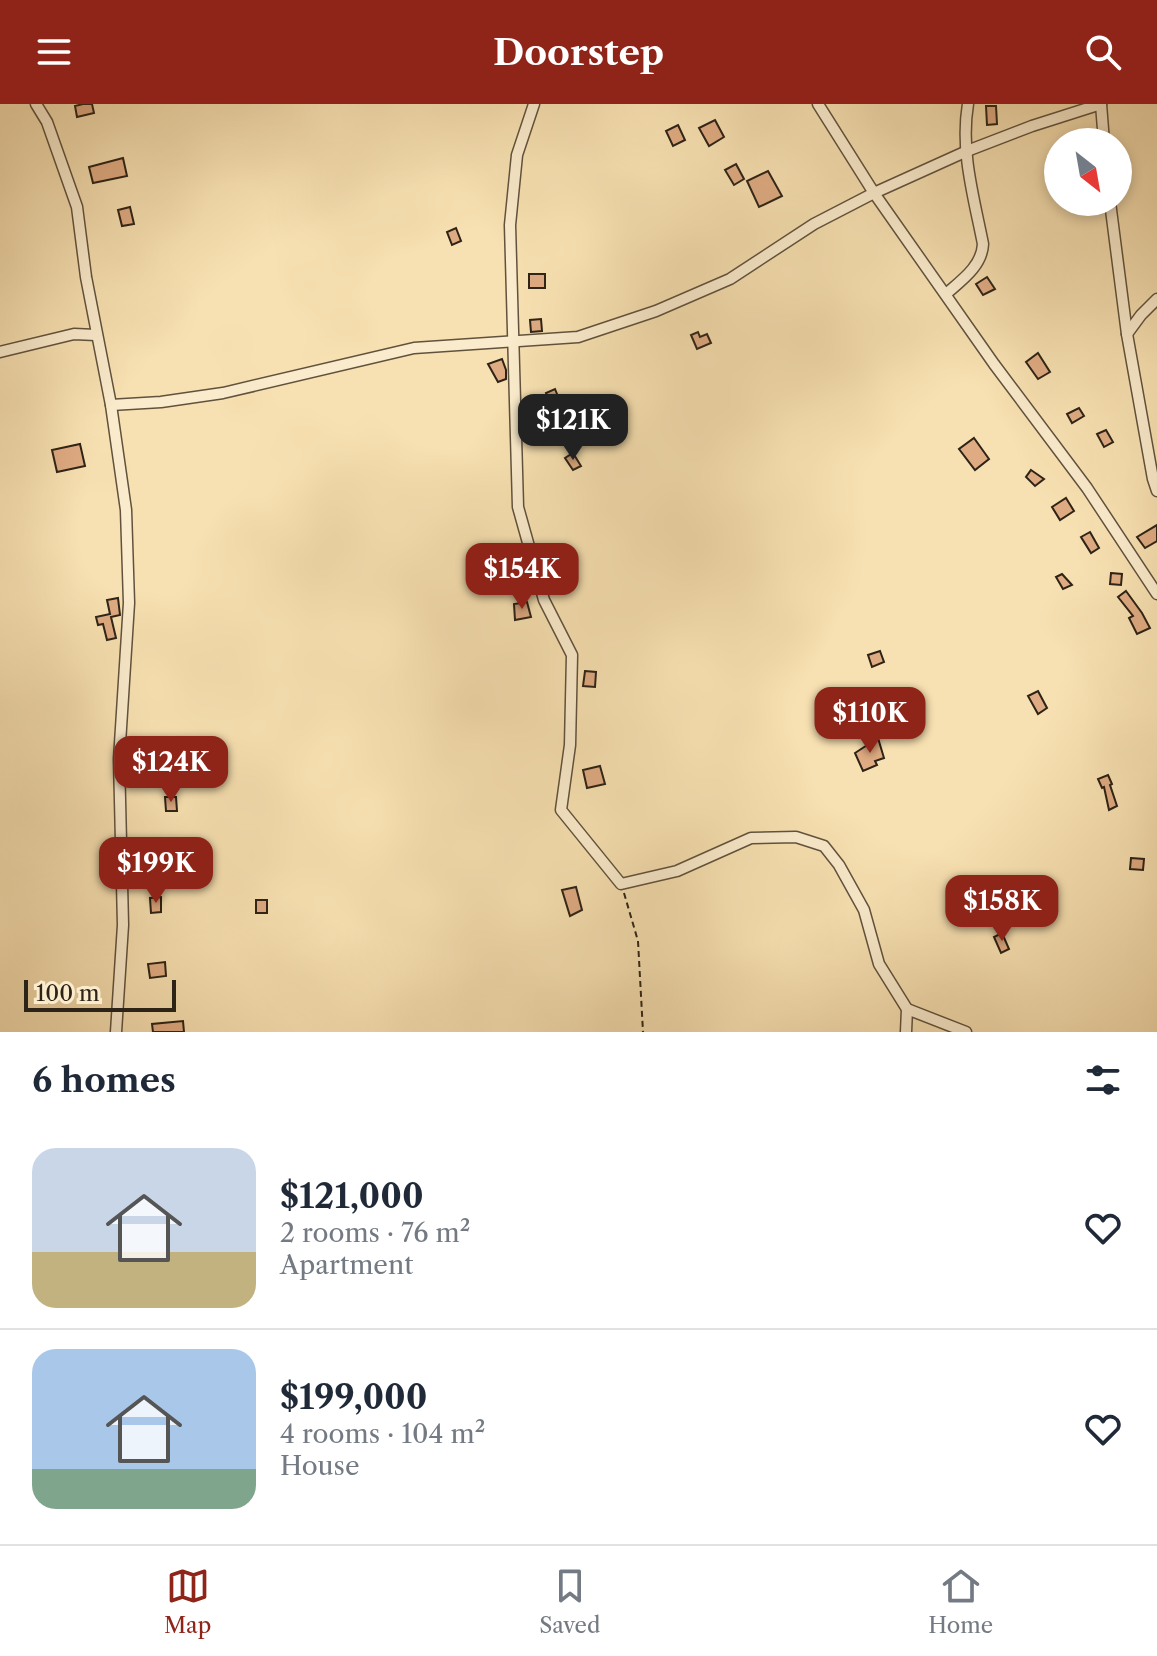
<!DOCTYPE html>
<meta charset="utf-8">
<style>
body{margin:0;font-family:"Libre Caslon Text",serif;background:#f6f6f7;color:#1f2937;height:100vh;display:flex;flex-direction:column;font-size:30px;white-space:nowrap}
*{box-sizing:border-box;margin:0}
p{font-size:26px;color:#747a83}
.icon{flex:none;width:44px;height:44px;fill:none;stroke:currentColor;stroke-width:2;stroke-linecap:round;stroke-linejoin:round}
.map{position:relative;height:928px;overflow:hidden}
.details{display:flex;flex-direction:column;background:#fff;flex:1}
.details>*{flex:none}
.needle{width:52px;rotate:149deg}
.fabs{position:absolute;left:1044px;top:24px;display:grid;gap:16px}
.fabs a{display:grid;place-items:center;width:88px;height:88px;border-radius:50%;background:#fff;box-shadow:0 4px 12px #0003;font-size:40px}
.scale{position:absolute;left:24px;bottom:20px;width:152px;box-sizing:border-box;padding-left:8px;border:4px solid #2d2316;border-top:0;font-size:22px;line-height:28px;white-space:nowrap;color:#2d2316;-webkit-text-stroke:6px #faebcc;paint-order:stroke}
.price{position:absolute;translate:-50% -68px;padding:0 18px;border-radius:16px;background:#8f2418;color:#fff;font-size:26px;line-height:52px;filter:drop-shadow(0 2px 4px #0008)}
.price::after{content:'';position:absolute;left:50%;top:48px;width:24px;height:18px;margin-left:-12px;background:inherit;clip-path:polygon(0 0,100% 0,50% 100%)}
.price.current{background:#222;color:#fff}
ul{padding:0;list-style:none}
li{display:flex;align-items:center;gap:24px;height:200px;padding:0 32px}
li+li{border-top:2px solid #e0e1e3}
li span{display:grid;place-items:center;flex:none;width:224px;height:160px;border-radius:24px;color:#555}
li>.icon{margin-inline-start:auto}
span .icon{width:96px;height:96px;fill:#fffc;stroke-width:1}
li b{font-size:34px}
h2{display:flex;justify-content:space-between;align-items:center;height:96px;padding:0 32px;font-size:34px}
header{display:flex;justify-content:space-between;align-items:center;height:104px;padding:0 32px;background:#8f2418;color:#fff;font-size:36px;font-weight:700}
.tab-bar{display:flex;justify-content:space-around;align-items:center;height:112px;border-top:2px solid #e0e1e3;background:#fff;font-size:22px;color:#747a83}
.tab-bar a{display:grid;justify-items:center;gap:4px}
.tab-bar .current{color:#8f2418}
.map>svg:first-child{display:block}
.building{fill:#dfab82;stroke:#2d2316;stroke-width:2}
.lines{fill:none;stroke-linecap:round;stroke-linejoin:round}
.minor-casing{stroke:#60523d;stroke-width:13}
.path{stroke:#2d2316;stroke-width:2;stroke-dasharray:6 4;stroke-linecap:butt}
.minor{stroke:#faebcc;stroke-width:10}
</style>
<header><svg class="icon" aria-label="menu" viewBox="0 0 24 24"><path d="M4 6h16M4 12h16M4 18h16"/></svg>Doorstep<svg class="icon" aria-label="search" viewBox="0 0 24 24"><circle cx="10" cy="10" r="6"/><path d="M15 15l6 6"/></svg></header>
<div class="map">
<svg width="1157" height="928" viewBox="0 0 1157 928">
<rect width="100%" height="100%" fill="#f7e0b1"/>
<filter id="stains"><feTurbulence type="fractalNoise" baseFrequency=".0025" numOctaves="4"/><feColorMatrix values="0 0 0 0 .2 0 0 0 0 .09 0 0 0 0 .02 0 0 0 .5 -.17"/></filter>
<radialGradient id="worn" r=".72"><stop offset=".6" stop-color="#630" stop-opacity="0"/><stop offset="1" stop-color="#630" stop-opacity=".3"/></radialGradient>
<g class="building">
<polygon points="83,0 92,0 94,9 77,13 75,2"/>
<polygon points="986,2 996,2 997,20 987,21"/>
<polygon points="715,16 724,33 709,42 699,24"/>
<polygon points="678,21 685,36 673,42 666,27"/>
<polygon points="123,54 127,72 93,79 89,63"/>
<polygon points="736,60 744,75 734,81 725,66"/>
<polygon points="768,67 782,92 759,103 747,77"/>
<polygon points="130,103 134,120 122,122 118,106"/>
<polygon points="456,124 461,137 452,141 447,128"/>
<rect x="529" y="170" width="16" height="14"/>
<polygon points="987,173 995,185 983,191 976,180"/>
<polygon points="541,215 542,227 531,228 530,216"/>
<polygon points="698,228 700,233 707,230 711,239 697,245 691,231"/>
<polygon points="1038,249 1050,268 1038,275 1026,258"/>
<polygon points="502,255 506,266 506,275 498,278 488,260"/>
<polygon points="555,285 561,300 552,303 546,289"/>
<polygon points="1079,304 1084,312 1072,319 1067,310"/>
<polygon points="1106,326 1113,338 1104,343 1097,330"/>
<polygon points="974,334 989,355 975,366 959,345"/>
<polygon points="80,340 85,362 57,368 52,346"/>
<polygon points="573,349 581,362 573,366 565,354"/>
<polygon points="1031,366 1044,375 1035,382 1026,373"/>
<polygon points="1066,394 1074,407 1060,416 1052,403"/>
<polygon points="1157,421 1157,437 1145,444 1137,433"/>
<polygon points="1090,428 1099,444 1091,449 1081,433"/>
<polygon points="1111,469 1122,470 1121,481 1110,480"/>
<polygon points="1062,470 1072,481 1063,485 1056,473"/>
<polygon points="1126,487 1142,509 1150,524 1137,530 1129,514 1133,512 1118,493"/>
<polygon points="118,494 120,511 111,513 116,534 107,536 103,520 98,521 96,513 110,510 107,496"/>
<polygon points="527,498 531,513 515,516 514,500"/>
<polygon points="880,547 884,558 872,563 868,551"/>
<polygon points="585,567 596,568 595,583 583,582"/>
<polygon points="1038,587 1047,604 1038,610 1028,592"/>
<polygon points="878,634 884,654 875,657 877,661 863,667 855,649"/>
<polygon points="600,662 605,680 587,684 583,666"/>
<polygon points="1108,671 1112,680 1110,681 1117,702 1109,706 1104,683 1102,684 1098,675"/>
<polygon points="165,693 176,693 177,707 166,707"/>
<polygon points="160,748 167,750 162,765 154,762"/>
<polygon points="1131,754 1144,755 1143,766 1130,765"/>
<polygon points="576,783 582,806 570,812 562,786"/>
<polygon points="161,793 161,808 151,809 150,794"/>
<rect x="256" y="796" width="11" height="13"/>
<polygon points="1002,829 1009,845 1001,849 994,833"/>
<polygon points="165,858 166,872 150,874 148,860"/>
<polygon points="183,917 184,928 153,928 152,920"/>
</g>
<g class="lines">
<defs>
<g id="minor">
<polyline points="36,0 47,18 77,103 86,173 111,301 126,406 129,499 119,655 123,821 116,928"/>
<polyline points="534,0 517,51 510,121 518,403 544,496 572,551 570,641 561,706 621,780 677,767 751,734 796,733 824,742 839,761 864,806 879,860 907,905 906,928"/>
<polyline points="818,0 874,89 994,260 1087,384 1157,490"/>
<polyline points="1101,0 1104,38"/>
<polyline points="1110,98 1127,230 1153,375 1157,387"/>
<path d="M946,190c16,-14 36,-28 37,-50 -9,-46 -23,-93 -15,-140"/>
<polyline points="1127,230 1141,211 1157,195"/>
<polyline points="0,248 74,230 96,231"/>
<polyline points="111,301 161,298 223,289 414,244 578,233 656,207 730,175 814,120 874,89 967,47 1032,22 1101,0"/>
<polyline points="907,905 966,928"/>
</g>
</defs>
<use href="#minor" class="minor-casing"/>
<polyline class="path" points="624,789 638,837 643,928"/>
<use href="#minor" class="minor"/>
</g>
<rect width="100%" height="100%" filter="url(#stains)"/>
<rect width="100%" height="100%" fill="url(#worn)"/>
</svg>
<div class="fabs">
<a><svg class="needle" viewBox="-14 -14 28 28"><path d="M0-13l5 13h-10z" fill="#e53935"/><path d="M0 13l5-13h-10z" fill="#747a83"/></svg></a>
</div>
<div class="scale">100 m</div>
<b class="price current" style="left:573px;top:358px">$121K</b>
<b class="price" style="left:522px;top:507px">$154K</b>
<b class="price" style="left:870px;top:651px">$110K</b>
<b class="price" style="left:171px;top:700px">$124K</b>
<b class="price" style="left:156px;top:801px">$199K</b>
<b class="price" style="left:1002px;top:839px">$158K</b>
</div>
<section class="details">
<h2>6 homes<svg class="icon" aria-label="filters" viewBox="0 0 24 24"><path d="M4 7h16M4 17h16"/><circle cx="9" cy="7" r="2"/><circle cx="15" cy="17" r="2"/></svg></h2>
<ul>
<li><span style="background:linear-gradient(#c9d6e8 65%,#c2b280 0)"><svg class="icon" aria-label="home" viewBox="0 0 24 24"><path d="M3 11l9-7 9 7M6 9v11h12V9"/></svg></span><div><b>$121,000</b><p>2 rooms · 76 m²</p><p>Apartment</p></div><svg class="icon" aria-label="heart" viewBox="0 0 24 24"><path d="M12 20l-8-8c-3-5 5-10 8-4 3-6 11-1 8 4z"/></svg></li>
<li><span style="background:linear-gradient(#a9c7e8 75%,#7fa58c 0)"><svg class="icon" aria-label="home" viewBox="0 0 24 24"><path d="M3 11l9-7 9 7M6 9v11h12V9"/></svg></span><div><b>$199,000</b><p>4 rooms · 104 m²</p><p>House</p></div><svg class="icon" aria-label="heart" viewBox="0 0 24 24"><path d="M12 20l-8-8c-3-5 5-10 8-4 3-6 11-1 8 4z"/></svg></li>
</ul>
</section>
<nav class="tab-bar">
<a class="current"><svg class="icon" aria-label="map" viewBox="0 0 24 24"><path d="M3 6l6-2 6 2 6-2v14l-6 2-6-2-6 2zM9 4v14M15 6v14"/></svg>Map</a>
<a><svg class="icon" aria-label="saved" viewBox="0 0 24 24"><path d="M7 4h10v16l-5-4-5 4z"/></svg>Saved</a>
<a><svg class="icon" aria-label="home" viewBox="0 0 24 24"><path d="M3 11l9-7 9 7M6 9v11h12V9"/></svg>Home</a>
</nav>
